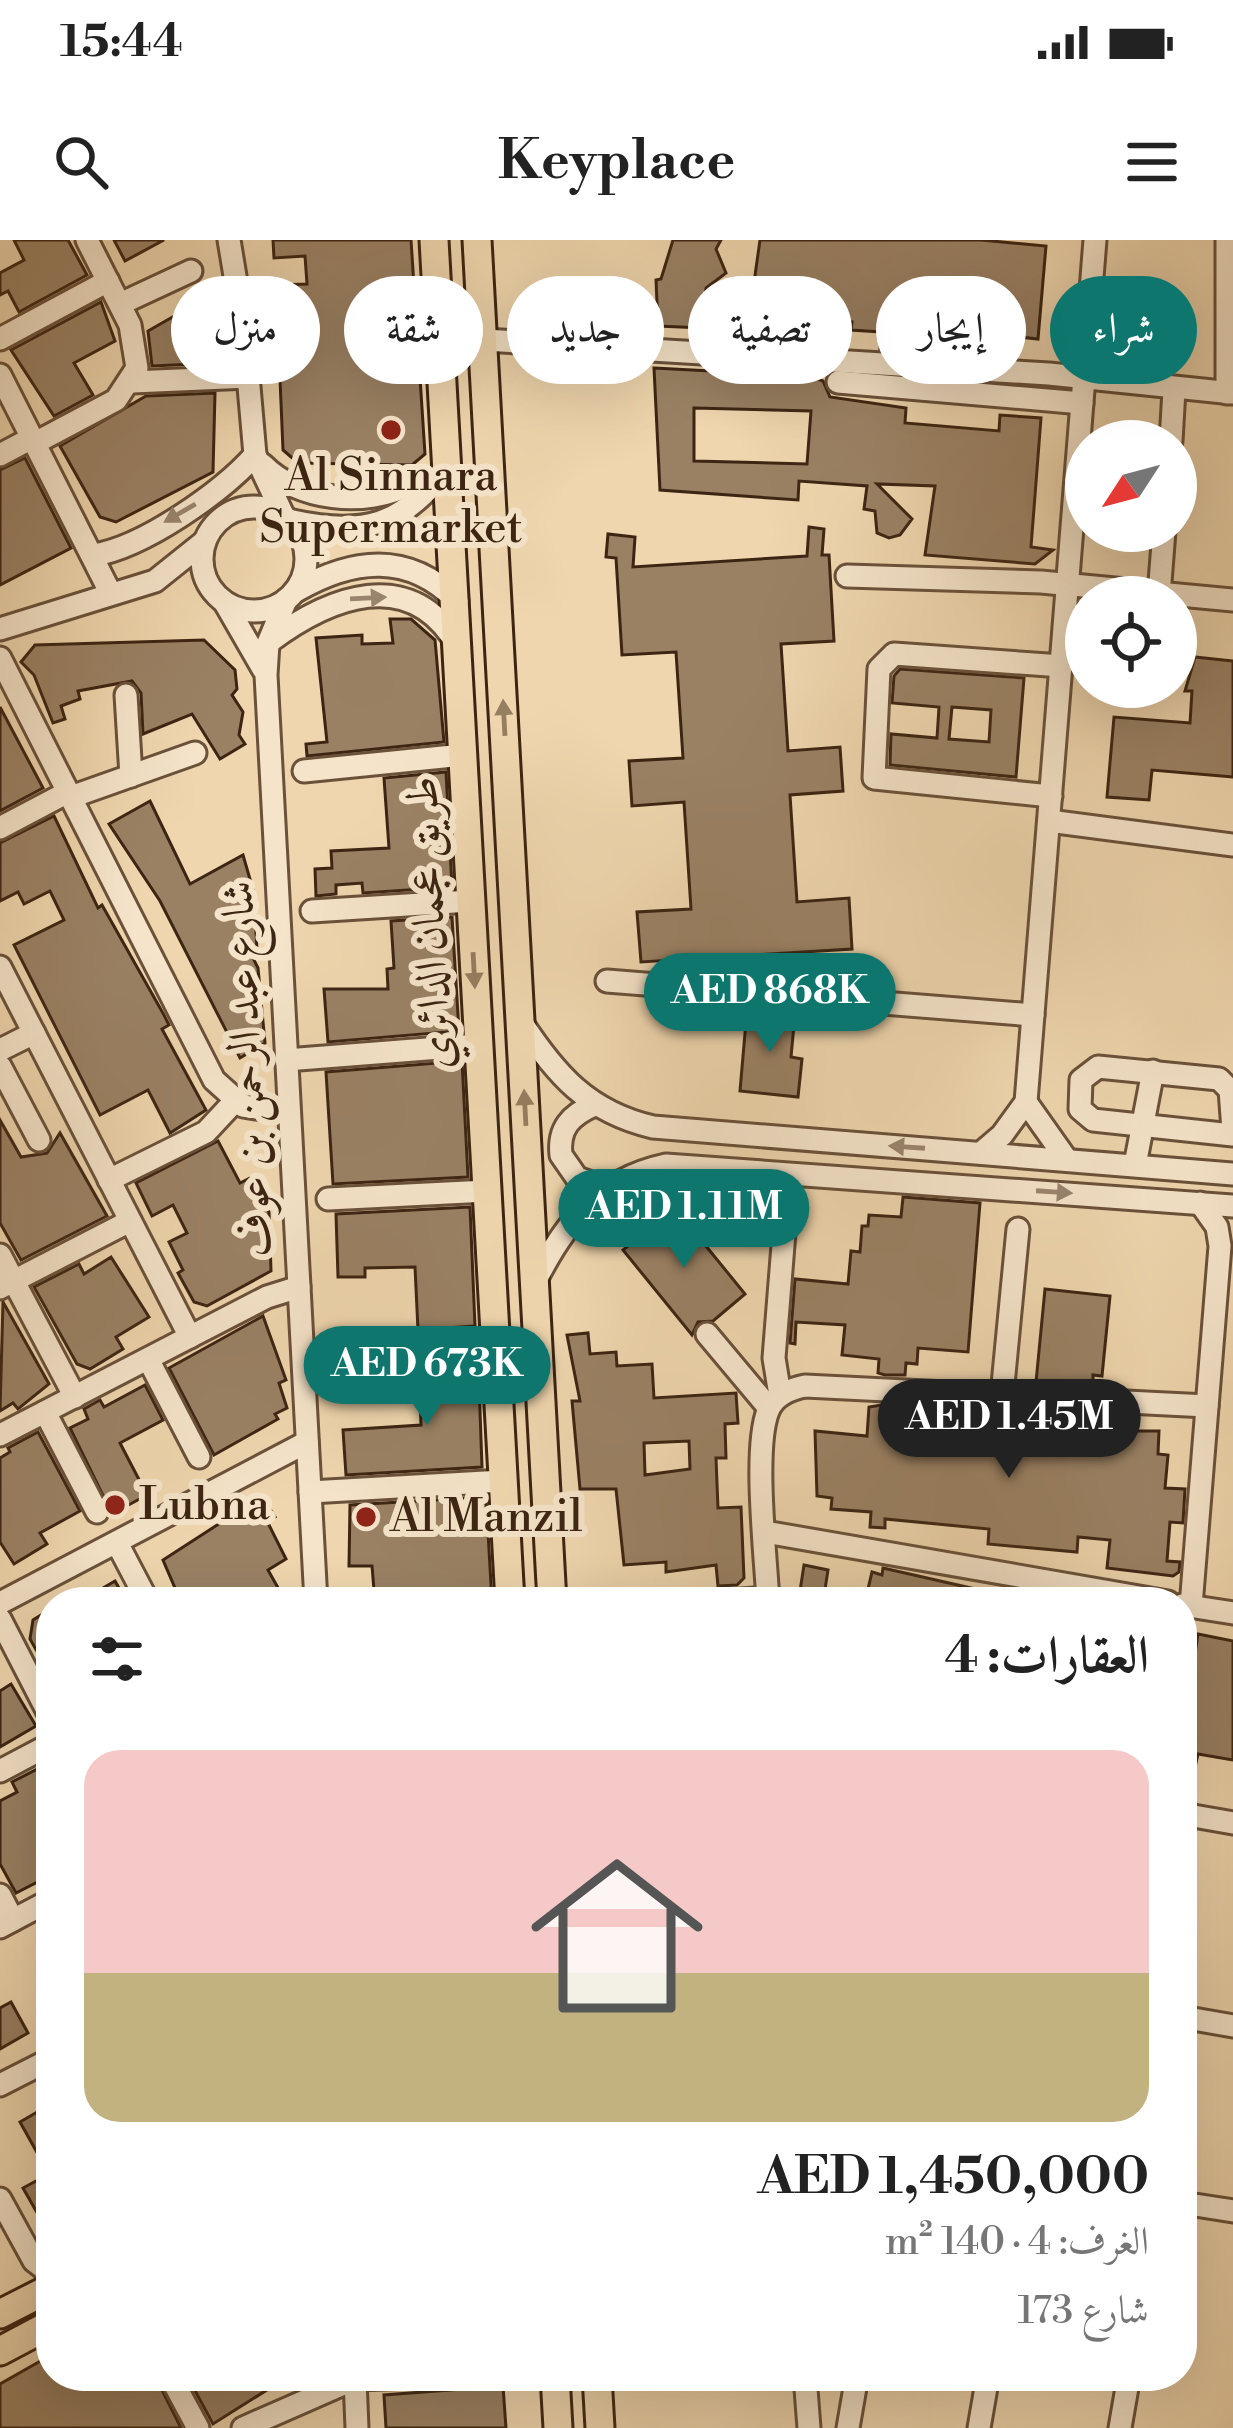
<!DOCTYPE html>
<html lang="ar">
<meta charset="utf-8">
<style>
body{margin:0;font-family:"Libre Bodoni",Amiri,serif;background:#f2f2f2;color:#222;direction:rtl;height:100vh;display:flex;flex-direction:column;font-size:45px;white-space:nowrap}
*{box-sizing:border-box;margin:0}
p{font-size:39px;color:#767676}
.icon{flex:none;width:66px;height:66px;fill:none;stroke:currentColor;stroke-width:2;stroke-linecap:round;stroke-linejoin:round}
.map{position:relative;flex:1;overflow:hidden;direction:ltr}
.drawer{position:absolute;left:36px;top:1347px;width:1161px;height:804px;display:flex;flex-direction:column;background:#fff;border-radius:48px;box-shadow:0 12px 48px #0002;direction:rtl}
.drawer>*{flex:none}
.banner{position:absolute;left:36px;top:36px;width:1161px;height:108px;direction:rtl;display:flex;gap:24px}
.needle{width:78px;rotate:234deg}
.tools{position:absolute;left:1065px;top:180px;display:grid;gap:24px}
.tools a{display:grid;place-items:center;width:132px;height:132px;border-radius:50%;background:#fff;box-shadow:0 12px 48px #0002;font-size:60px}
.price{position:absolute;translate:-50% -102px;padding:0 27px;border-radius:42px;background:#0f766e;color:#fff;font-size:39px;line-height:78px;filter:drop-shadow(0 3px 6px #0008)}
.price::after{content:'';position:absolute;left:50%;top:72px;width:36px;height:27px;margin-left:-18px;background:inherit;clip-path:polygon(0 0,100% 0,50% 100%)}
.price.active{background:#222;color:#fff}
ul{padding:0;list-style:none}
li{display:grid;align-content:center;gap:24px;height:636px;padding:0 48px}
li+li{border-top:3px solid #e0e0e0}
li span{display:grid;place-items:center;height:372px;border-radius:36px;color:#555}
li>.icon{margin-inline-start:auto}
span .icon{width:216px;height:216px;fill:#fffc;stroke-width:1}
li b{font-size:51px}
h2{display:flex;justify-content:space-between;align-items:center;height:144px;padding:0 48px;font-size:51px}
.pill{padding:0 42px;border-radius:54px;background:#fff;box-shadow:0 12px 48px #0002;font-size:42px;line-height:108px}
.pill.active{background:#0f766e;color:#fff}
.status{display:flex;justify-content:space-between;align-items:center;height:84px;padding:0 60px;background:#fff;direction:ltr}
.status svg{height:33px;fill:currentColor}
header{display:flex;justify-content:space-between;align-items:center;height:156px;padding:0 48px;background:#fff;font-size:54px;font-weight:700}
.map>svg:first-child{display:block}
.building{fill:#9a8164;stroke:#3d2513;stroke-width:3;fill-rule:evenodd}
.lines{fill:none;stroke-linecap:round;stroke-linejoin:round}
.minor-casing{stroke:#6a513a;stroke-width:27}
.major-casing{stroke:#3d2513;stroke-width:33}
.minor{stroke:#f5e4ca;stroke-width:21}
.major{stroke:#efd6ae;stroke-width:27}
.oneway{fill:#99846e}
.oneway2{fill:#967e60}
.poi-dot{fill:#8f2418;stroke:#f5e4ca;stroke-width:4.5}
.labels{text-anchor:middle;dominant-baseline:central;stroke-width:12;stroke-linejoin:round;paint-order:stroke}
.poi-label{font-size:45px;fill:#3d2513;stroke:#f5e4ca;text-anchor:start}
.street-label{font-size:45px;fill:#3d2513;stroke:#f5e4ca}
</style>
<div class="status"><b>15:44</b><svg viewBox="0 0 49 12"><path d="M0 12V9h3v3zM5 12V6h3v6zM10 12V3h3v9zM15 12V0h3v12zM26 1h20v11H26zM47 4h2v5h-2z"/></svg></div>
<header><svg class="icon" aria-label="menu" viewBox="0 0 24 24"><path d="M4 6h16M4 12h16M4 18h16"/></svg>Keyplace<svg class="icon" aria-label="search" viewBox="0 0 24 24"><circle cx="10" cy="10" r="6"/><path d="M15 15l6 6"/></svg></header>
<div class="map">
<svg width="1233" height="2188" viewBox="0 0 1233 2188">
<rect width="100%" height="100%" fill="#efd6ae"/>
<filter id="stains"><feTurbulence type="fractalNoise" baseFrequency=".00167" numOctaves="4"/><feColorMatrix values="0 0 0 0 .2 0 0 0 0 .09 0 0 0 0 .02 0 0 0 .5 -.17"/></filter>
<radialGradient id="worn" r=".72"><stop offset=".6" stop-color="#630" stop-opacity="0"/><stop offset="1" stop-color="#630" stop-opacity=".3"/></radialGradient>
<g class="building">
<polygon points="14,0 68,0 87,35 19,72 8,51 0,55 0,33 24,20"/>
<polygon points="114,0 164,0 125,21"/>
<polygon points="273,0 411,0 425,214 412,225 298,223 283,210 276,45 307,44 305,16 274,18"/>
<polygon points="673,0 721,0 716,9 726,33 706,48 702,88 658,86 656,40 661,39"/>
<polygon points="760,0 981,0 1046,6 1038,99 936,88 936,95 905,92 903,110 880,109 881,92 851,90 852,82 749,78"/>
<polygon points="213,54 218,123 152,126 148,91"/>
<polygon points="101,62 115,101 74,123 93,155 54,176 11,110"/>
<path d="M654,128l155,8 14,5 7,16 76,11 -1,15 94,8 1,-16 41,3 -10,129 22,3 -18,14 -110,-9 10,-69 -58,-2 35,35 -12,16 -11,3 -12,-5 -2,-22 -11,-2 3,-23 -68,-5 -1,19 -138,-10zM694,168l117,3 -4,53 -113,-3z"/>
<polygon points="215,153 213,232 116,282 100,277 60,206 146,156"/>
<polygon points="25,218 71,308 0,345 0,230"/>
<polygon points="809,287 824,289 822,315 829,315 834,401 781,404 788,511 840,507 843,551 790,555 797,662 849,658 852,709 641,722 637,672 691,669 684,562 632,566 629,521 683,518 676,412 622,415 616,318 606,317 608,294 635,297 633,327 807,316"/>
<polygon points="390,379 411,379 435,400 444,502 307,516 306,504 327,502 316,398 362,395 362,404 393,403"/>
<polygon points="204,400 235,430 237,449 232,455 243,472 239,495 245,504 220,519 192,474 143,494 141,453 132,441 78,451 80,459 61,466 65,479 53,483 34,435 21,422 35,405"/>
<polygon points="1195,417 1233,421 1233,537 1152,530 1149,560 1107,557 1114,477 1190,483 1192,451 1185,451"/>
<path d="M900,429l124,9 -8,99 -126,-12 1,-31 46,4 2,-31 -47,-4 2,-27zM952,467l39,3 -2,32 -40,-3z"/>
<polygon points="0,467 43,548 0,571"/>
<polygon points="446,532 452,647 363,653 362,643 336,645 336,654 316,656 315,629 332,628 331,611 389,608 384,538"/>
<polygon points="150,561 190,644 243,615 254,653 257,711 251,714 258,728 265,803 240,818 160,661 109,584"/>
<polygon points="54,576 98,668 102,665 164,775 169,785 162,789 206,870 170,893 148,850 100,875 14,705 64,680 50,651 24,664 18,652 0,661 0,603"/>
<polygon points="452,677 459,791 328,802 324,749 388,749 387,729 394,728 391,681"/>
<polygon points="747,770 795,774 791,817 802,819 798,857 740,851"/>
<polygon points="462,821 468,937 333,944 326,832"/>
<polygon points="0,880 21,917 47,913 60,893 107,976 21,1020 0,983"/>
<polygon points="218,901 240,943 252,937 269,972 271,1031 207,1066 194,1062 178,1033 183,1030 169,1002 187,993 173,965 152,976 136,943"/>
<polygon points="903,957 980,963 968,1112 918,1108 917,1124 906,1123 905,1135 885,1135 878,1133 879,1119 842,1115 845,1085 796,1082 795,1104 790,1103 795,1039 848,1044 851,1011 860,1012 862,986 868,986 869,975 901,977"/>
<polygon points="470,967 475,1086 418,1090 415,1027 365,1028 365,1037 338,1037 336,974"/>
<polygon points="675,968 745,1054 713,1081 698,1082 692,1095 623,1010"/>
<polygon points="111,1017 149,1077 116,1097 123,1109 90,1129 77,1124 34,1047 79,1024 84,1034"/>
<polygon points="1045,1049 1110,1056 1102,1136 1093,1135 1093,1145 1036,1142"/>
<polygon points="3,1062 49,1144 18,1169 13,1163 0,1171"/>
<polygon points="263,1076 286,1140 279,1143 287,1168 275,1174 278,1179 214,1215 169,1128"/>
<path d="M588,1093l2,21 26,-2 1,14 35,-2 2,34 82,-5 2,30 -13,1 1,34h-10l2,50 23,-1 3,71 -7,7 -19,1 -2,-21 -50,7v-10l-42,3 -8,-76h-36l-8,-88h8l-13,-66zM689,1201l1,28 -45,6 -1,-32z"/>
<polygon points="478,1116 482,1227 346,1235 343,1190 421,1185 419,1129 447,1128 447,1118"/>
<polygon points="145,1145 163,1180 120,1203 147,1255 112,1274 70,1188 88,1179 84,1169 100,1160 104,1167"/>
<polygon points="882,1165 934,1177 935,1167 1026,1172 1025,1181 1078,1185 1079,1175 1098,1176 1098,1191 1159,1191 1158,1214 1168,1215 1165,1248 1185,1249 1183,1283 1170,1282 1167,1321 1180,1322 1179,1332 1173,1336 1107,1328 1110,1300 1078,1297 1077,1312 988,1304 989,1289 885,1279 885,1288 870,1287 871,1272 831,1269 832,1258 817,1256 815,1191 867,1196 869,1167"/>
<polygon points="38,1192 80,1271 40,1293 47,1304 14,1324 0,1302 0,1218 10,1212 8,1208"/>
<polygon points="262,1256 275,1277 267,1281 286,1319 268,1330 286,1362 181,1362 163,1320"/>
<polygon points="486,1257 492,1362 375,1362 372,1326 349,1326 350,1265"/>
<polygon points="804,1325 828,1330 824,1356 800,1351"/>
<polygon points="883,1328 1006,1356 1005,1362 865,1362 872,1332 882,1335"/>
<polygon points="115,1341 127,1362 79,1362"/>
<polygon points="51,1369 51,1436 30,1399 33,1380"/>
<polygon points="1198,1394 1233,1401 1233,1520 1198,1514 1188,1559 1182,1558 1182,1500"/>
<polygon points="11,1444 36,1486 0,1507 0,1451"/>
<polygon points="51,1522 51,1635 16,1653 0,1624 0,1561 17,1552 12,1542"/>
<polygon points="11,1762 28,1793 0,1809 0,1768"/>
<polygon points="51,1864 51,1997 23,1948 49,1934 20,1882"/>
<polygon points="51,2115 51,2136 155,2136 181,2188 0,2188 0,2144"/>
<polygon points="187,2136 289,2136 213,2184"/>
<polygon points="503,2146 506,2188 386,2188 384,2155"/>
</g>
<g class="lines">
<defs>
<g id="minor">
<polyline points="229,0 244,90 255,215 284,277"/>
<polyline points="120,64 191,31"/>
<polyline points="0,99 108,41"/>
<polyline points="484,100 1049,134 1233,153"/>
<polyline points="0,135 110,352"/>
<polyline points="132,142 249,137"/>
<polyline points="838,142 1082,163"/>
<polyline points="1227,153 1227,0"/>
<polyline points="1171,201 1174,150"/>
<polyline points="35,203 116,160 137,128 130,85 87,0"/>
<polyline points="0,215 32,198"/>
<path d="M263,225c34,35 103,43 147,19"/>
<circle cx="254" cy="319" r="52"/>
<path d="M288,280c74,17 116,7 160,-55"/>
<path d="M94,315c50,-8 128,-63 161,-100"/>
<polyline points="847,336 1041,342 1233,360"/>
<path d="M296,351c57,-33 113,-39 161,10"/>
<polyline points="1159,355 1164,291"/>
<polyline points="286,360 268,403 266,435 316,1362"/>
<polyline points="225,363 263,429"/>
<polyline points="0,389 155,341 205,301"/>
<path d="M269,402c59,-44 141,-79 189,4"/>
<polyline points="0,418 214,840 243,866 289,873"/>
<polyline points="126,455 131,536"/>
<polyline points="304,531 463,515"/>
<polyline points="1051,556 874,538 879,429 894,414 1062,426"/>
<polyline points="71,557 195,513"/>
<polyline points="1049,581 1233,605"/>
<polyline points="0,588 68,552"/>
<polyline points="312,671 470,661"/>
<polyline points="0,727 190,1097"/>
<polyline points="607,741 1033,775"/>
<path d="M520,780c35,54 68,92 133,107l580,47"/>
<polyline points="0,810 34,793"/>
<polyline points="286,820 478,805"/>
<polyline points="0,826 39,900"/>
<polyline points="1026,862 1067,920"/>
<path d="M594,865c-23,10 -36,23 -33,50l16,23 29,10"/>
<polyline points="1233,890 1230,850 1219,839 1098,827 1081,840 1080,869 1093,880 1233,895"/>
<polyline points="981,913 1002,895 1026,862 1095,0"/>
<polyline points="1135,925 1153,831"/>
<polyline points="109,940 206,892 234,862"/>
<polyline points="328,959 487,951"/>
<polyline points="0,1015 75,1157"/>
<path d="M534,1044c30,-60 63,-104 132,-119l567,41"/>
<polyline points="0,1048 130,981"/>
<polyline points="707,1094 769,1168"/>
<polyline points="335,1110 495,1100"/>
<polyline points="148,1119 199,1217"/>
<polyline points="780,1155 774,1118 787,955"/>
<polyline points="1002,1155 1018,989"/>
<polyline points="45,1172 97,1272"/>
<polyline points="0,1195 267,1057 299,1047"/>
<polyline points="310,1252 503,1241"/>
<polyline points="765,1292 1168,1362"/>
<polyline points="117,1303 148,1362"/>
<polyline points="714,1362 767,1358"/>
<path d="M768,1362c-2,-44 -15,-153 0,-191 6,-16 22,-22 37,-25l402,20"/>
<polyline points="0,1363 307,1202"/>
<polyline points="1182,1365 1233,1373"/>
<polyline points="1191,1366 1220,1006 1217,987 1200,963"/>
<polyline points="0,1379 51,1478"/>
<polyline points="0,1531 51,1504"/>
<polyline points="1182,1574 1233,1583"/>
<polyline points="0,1655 13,1680"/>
<polyline points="0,1687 51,1660"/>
<polyline points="1182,1777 1233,1786"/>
<polyline points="0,1845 51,1819"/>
<polyline points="0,1959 34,2021 51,2034"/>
<polyline points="1182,1963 1233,1971"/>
<polyline points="170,2136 198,2188"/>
<polyline points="805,2136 809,2188"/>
<polyline points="355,2139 357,2188"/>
<polyline points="243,2188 355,2139 444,2136"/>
<polyline points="848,2188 857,2136"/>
<polyline points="979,2188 988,2136"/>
<polyline points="1120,2188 1129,2136"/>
</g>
<g id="major">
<polyline points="434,0 510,1362"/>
<polyline points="477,0 552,1362"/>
<polyline points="0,2074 51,2048"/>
<polyline points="0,2111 51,2084"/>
<polyline points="555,2136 558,2188"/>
<polyline points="597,2136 600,2188"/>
</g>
</defs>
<use href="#minor" class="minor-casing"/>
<use href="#major" class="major-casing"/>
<use href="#minor" class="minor"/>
<use href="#major" class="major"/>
</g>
<defs><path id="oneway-solid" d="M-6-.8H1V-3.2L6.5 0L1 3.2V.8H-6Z" transform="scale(3)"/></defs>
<g class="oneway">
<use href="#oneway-solid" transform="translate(180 273) rotate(150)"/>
<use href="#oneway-solid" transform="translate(368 358) rotate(-3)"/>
<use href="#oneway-solid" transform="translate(907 907) rotate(-176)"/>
<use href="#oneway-solid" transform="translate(1054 952) rotate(4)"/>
</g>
<g class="oneway2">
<use href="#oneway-solid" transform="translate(504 478) rotate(-93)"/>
<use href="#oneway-solid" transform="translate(474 730) rotate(87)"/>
<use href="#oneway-solid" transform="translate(525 868) rotate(-93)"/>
</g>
<g class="poi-dot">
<circle cx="391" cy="190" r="12"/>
<circle cx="115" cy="1265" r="12"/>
<circle cx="366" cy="1277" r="12"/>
</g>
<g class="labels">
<g class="poi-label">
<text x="391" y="236" text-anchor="middle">Al Sinnara<tspan x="391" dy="52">Supermarket</tspan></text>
<text x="139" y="1265">Lubna</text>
<text x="390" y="1277">Al Manzil</text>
</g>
<g class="street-label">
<text transform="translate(430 683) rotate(-93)">طريق عجمان الدائري</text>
<text transform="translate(248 829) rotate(-93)">شارع عبد الرحمن بن عوف</text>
</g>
</g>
<rect width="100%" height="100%" filter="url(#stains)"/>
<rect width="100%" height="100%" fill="url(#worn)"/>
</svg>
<div class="tools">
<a><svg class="needle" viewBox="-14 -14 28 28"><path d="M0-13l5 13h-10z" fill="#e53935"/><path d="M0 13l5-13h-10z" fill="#767676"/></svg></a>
<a><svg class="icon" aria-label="locate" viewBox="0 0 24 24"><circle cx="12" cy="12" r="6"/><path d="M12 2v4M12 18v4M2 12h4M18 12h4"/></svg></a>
</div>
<b class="price" style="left:770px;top:815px">AED 868K</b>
<b class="price" style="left:684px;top:1031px">AED 1.11M</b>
<b class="price" style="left:427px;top:1188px">AED 673K</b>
<b class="price active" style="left:1009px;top:1241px">AED 1.45M</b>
<div class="banner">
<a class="pill active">شراء</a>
<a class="pill">إيجار</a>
<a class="pill">تصفية</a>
<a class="pill">جديد</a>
<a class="pill">شقة</a>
<a class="pill">منزل</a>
</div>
<section class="drawer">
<h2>العقارات: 4<svg class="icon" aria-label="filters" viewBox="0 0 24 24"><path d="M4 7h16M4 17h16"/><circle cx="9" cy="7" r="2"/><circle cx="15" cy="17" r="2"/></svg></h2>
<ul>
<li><span style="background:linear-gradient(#f6c9c9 60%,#c2b280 0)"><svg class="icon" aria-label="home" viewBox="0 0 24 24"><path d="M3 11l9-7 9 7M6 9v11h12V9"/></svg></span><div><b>AED 1,450,000</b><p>الغرف: 4 · 140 m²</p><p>شارع 173</p></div></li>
</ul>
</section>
</div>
